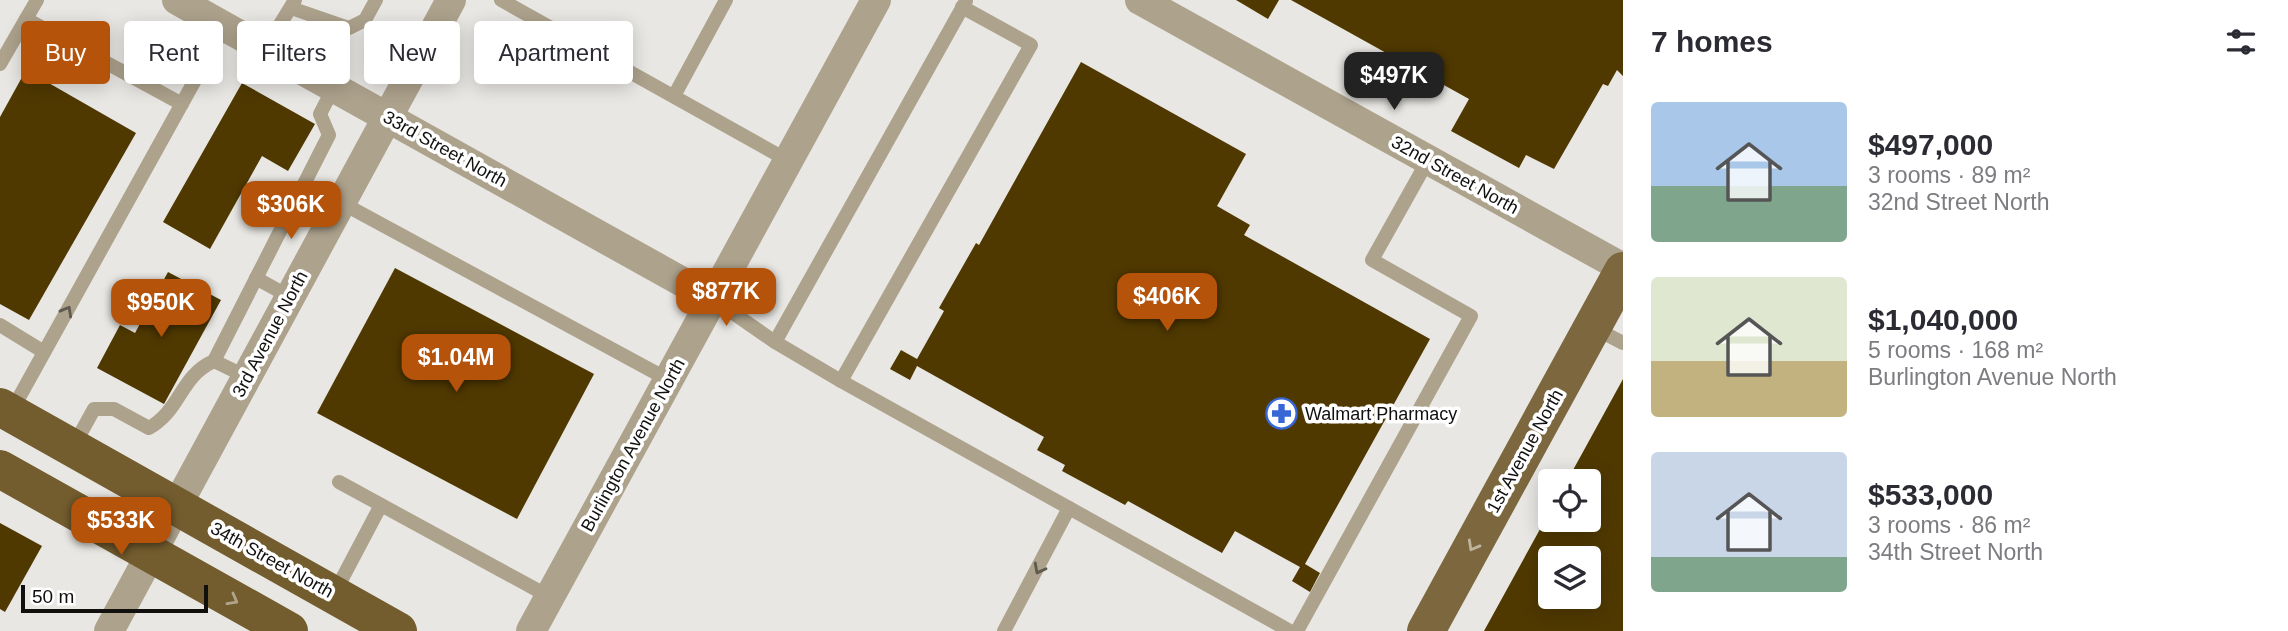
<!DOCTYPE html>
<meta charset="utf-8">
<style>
body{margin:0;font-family:Arial,sans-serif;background:#f2f2f3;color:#2b2b33;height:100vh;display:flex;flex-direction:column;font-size:26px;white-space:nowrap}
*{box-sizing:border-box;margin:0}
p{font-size:23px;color:#7c7c81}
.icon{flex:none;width:38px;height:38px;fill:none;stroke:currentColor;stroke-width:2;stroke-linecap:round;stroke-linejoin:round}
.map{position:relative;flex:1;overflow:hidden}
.side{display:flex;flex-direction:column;background:#fff;width:665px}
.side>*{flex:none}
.guide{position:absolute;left:21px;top:21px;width:665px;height:63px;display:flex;gap:14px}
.fabs{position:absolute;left:1538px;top:469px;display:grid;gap:14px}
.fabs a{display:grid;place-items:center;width:63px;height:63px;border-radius:7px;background:#fff;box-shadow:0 4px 18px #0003;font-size:35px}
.scale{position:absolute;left:21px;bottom:18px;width:187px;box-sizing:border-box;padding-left:7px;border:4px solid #11100f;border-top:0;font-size:19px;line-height:24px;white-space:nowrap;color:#11100f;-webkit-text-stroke:5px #fff;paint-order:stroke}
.price{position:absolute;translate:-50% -60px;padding:0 16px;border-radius:14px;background:#b45309;color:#fff;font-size:23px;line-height:46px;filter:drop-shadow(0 2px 4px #0008)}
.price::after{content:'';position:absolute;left:50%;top:42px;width:21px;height:16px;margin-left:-10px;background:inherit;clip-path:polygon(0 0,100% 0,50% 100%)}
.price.active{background:#222;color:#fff}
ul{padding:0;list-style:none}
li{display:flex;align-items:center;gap:21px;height:175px;padding:0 28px}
li span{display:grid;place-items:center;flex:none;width:196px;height:140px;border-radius:7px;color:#555}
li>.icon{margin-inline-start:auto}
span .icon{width:84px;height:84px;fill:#fffc;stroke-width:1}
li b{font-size:30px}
h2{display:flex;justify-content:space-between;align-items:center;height:84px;padding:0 28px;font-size:30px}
.pill{padding:0 24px;border-radius:7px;background:#fff;box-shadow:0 4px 18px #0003;font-size:24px;line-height:63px}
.pill.active{background:#b45309;color:#fff}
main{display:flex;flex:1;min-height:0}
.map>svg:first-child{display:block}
.building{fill:#503900;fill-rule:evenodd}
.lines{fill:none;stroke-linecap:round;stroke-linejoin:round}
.service{stroke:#ada28c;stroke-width:14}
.minor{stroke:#ada28c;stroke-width:30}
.primary{stroke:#7c673e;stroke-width:38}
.trunk{stroke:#735c2e;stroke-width:38}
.oneway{stroke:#5f594e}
.oneway2{stroke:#beb39e}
.oneway3{stroke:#b2a58c}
.labels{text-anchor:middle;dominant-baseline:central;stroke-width:7;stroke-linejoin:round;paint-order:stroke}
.street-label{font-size:18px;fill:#11100f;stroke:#fff}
.poi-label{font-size:18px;fill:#11100f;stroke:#fff;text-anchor:start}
</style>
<main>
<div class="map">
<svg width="1623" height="631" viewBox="0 0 1623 631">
<rect width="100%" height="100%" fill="#e9e7e3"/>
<g class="building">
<polygon points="1236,0 1279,0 1268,19"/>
<polygon points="1291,0 1623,0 1623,76 1617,70 1608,86 1603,84 1554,169 1526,155 1519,168 1451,131 1469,99"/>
<polygon points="1081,62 1246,154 1217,206 1250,225 1244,235 1430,339 1305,564 1320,573 1310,592 1292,581 1300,567 1235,531 1222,553 1128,501 1125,505 1062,471 1065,465 1037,450 1044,437 917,366 910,380 890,369 901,350 917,359 944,311 939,308 976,243 979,245"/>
<polygon points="26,70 136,133 29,320 0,304 0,117"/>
<polygon points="242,83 315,124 288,171 262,156 210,249 163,222"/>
<polygon points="395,268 594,374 517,519 317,413"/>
<polygon points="168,272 221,300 164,404 97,368 120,325 135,333"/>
<path d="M1623,379v252h-139l66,-120v9h39v-39h-22zM1550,558h39v39h-39z"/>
<polygon points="0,523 42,546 5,612 0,609"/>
</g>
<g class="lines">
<g class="service">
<polyline points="501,0 789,161"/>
<polyline points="291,8 349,28 365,20 376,0"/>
<polyline points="26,19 37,0"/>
<polyline points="265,49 295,0"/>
<polyline points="0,64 26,19 182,104"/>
<polyline points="674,96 726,0"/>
<polyline points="340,202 669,380"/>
<polyline points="256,278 290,297"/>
<polyline points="713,299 775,342 841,381 1290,631"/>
<polyline points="0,325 44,352"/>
<polyline points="1594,328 1623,343"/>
<polyline points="775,342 966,1"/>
<polyline points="214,361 329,135 320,114 334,87"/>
<polyline points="841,381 1031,45 962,7"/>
<polyline points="11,412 225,26"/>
<path d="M73,447l21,-38h20l35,19c32,-18 31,-52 65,-67l33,16"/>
<polyline points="339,482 550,597"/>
<polyline points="334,594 381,505"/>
<polyline points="1004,631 1069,508"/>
<polyline points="1297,631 1471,316 1372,260 1428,160"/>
</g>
<g class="minor">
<polyline points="177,0 713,299"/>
<polyline points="1140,0 1623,268"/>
<polyline points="109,631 451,0"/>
<polyline points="531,631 876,0"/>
</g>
<polyline class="primary" points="1426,631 1623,271"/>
<g class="trunk">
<polyline points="0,407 398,631"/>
<polyline points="0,469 289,631"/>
</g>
</g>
<defs><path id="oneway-chevron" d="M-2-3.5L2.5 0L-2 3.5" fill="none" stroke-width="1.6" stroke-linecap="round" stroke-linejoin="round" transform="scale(1.75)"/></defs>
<g class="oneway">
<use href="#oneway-chevron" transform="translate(67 311) rotate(-61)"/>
<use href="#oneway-chevron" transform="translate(1039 569) rotate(118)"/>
</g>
<use class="oneway2" href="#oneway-chevron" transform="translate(1473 546) rotate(119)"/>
<use class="oneway3" href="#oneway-chevron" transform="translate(233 600) rotate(29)"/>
<defs>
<symbol id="pharmacy-ring" viewBox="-11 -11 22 22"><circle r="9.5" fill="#fff" stroke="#3767d7" stroke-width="1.5"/><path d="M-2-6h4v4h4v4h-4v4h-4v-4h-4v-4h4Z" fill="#3767d7"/></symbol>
</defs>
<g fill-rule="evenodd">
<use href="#pharmacy-ring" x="1264" y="396" width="35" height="35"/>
</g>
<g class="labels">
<g class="street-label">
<text transform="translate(445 149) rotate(29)">33rd Street North</text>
<text transform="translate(1455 175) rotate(29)">32nd Street North</text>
<text transform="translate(270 334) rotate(-62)">3rd Avenue North</text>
<text transform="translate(633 445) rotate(-61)">Burlington Avenue North</text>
<text transform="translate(1525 451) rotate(-61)">1st Avenue North</text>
<text transform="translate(272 560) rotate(29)">34th Street North</text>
</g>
<g class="poi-label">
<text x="1305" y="414">Walmart Pharmacy</text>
</g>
</g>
</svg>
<div class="fabs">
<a><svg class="icon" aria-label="locate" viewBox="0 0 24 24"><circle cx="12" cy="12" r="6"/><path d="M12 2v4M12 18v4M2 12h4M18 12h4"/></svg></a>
<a><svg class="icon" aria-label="layers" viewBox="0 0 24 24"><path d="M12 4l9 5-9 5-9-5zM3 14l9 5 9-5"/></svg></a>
</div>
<div class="scale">50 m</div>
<b class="price active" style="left:1394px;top:112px">$497K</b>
<b class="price" style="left:291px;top:241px">$306K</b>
<b class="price" style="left:726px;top:328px">$877K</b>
<b class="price" style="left:1167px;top:333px">$406K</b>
<b class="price" style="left:161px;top:339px">$950K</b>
<b class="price" style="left:456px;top:394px">$1.04M</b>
<b class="price" style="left:121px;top:557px">$533K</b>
<div class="guide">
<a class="pill active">Buy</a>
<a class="pill">Rent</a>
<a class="pill">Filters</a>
<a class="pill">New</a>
<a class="pill">Apartment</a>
</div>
</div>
<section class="side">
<h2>7 homes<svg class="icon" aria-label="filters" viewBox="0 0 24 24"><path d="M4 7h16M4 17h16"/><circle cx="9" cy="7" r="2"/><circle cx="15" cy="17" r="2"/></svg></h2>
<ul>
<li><span style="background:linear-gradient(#a9c7e8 60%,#7fa58c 0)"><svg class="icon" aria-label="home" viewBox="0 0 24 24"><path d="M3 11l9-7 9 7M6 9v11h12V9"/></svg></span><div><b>$497,000</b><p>3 rooms · 89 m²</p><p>32nd Street North</p></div></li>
<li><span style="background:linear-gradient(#dfe7d0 60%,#c2b280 0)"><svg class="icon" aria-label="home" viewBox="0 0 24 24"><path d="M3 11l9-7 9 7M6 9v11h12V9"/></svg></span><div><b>$1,040,000</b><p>5 rooms · 168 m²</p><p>Burlington Avenue North</p></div></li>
<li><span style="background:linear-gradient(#c9d6e8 75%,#7fa58c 0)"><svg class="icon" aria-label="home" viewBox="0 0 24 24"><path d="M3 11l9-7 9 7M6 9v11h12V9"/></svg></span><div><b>$533,000</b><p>3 rooms · 86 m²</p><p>34th Street North</p></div></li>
</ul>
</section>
</main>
